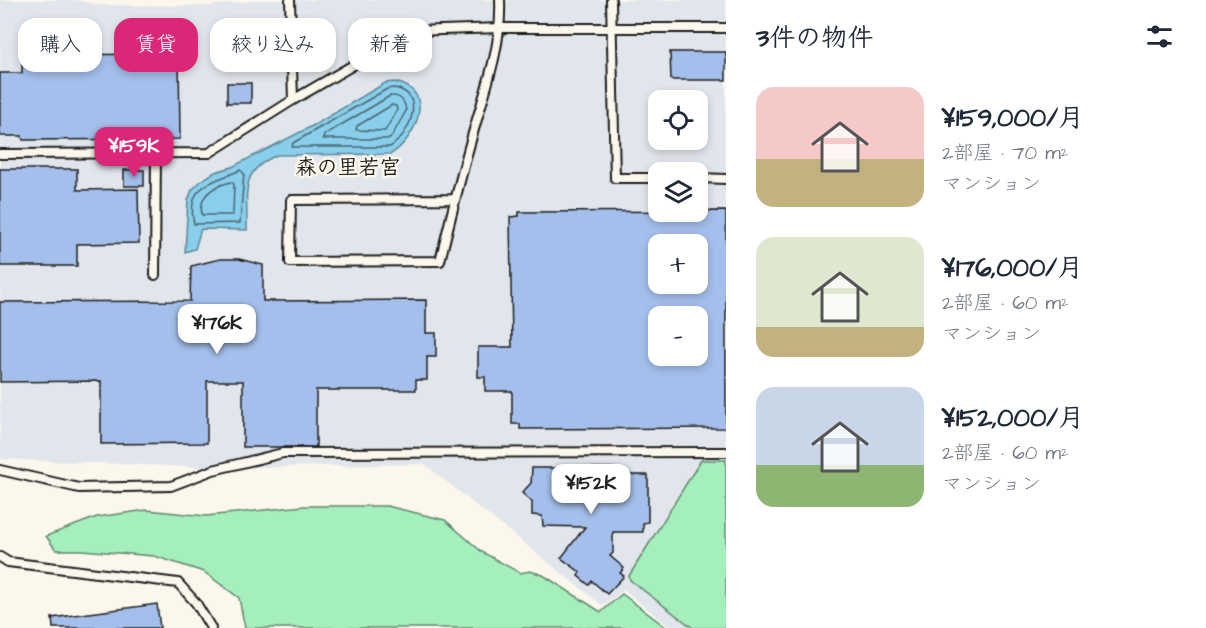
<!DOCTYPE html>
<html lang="ja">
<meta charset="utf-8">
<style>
body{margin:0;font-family:"Architects Daughter","Klee One",sans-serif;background:#f6f6f7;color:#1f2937;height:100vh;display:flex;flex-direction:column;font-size:22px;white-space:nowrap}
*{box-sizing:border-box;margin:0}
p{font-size:20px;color:#747a83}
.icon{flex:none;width:33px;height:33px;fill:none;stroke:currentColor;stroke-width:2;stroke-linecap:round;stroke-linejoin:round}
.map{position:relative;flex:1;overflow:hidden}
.side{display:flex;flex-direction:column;background:#fff;width:480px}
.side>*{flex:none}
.hud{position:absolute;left:18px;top:18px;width:570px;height:54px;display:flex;gap:12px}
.controls{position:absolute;left:648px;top:90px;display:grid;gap:12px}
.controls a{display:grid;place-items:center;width:60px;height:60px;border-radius:12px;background:#fff;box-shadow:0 3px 9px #0003;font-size:30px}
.price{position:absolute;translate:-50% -51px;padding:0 14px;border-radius:12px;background:#fff;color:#222;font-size:20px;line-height:39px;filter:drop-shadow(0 2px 3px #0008)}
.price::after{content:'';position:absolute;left:50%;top:36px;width:18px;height:14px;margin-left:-9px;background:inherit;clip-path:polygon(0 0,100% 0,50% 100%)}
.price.on{background:#db2777;color:#fff}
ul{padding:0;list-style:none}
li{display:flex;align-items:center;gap:18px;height:150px;padding:0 30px}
li span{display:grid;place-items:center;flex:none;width:168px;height:120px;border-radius:18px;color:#555}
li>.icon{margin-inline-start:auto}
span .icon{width:72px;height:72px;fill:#fffc;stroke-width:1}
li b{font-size:26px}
h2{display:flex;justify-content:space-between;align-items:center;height:72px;padding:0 30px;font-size:26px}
.tag{padding:0 21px;border-radius:18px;background:#fff;box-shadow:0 3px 9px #0003;font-size:21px;line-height:54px}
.tag.on{background:#db2777;color:#fff}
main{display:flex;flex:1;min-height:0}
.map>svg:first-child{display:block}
.built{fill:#e1e6ec;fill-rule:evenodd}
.green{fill:#a5efbd;stroke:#60866c;stroke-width:1.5}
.water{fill:#89cfeb;stroke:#5d8798;stroke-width:1.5}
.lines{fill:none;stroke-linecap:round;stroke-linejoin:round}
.shore{stroke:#48646f;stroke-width:1.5}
.building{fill:#a4bfeb;stroke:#1c1c1c;stroke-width:1.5;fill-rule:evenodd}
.service-casing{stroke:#1c1c1c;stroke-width:12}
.service{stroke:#fbf7ec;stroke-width:8}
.labels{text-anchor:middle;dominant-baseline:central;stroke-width:5;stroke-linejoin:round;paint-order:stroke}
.neighbourhood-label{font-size:21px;font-weight:bold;fill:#1c1c1c;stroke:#fbf7ec}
</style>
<main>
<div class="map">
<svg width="726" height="628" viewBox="0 0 726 628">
<rect width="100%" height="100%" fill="#fbf7ec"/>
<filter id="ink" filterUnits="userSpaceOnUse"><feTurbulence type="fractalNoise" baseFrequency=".0167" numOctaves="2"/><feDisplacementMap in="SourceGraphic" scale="12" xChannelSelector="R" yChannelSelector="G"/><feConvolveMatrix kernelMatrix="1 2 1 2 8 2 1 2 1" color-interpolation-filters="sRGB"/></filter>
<g filter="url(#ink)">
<path class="built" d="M0,0h76l26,5 104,1 56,-6h464v628h-55l-47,-38 -21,16 -179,-142 -207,4 -217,-9zM658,100h40v40h-40zM658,172h40v40h-40zM658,244h40v40h-40zM658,316h40v40h-40z"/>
<g class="green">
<polygon points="701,460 726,460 726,628 693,628 630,580 629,576"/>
<polygon points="304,506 387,506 445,520 482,552 520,573 530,571 543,575 601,612 622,594 667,628 245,628 239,598 204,572 154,556 82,550 56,550 46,536 97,517 147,510 206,516"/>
</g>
<path class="water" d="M394,82c43,7 23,56 -3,72l-114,1c-39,17 -29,38 -30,75l-46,-1 -6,20 -10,3 3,-52 4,-10 10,-10 13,-8 17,-5 84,-43 69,-41z"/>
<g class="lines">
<g class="shore">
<path d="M394,88c33,5 16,47 -4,59h-98l1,-4 94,-54z"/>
<path d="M390,96c11,-1 15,5 16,15l-16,28h-67l1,-4z"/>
<polygon points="392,105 396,106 397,110 385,131 356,130 357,126"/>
<path d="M240,170l4,3 -4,50 -46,1c-9,-41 20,-41 46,-54z"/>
<path d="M231,182l3,2 -1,31h-31c-4,-20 12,-29 29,-33z"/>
</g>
</g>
<g class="building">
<polygon points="670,52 726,52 726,80 671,80"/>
<polygon points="179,54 180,139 23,140 22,136 0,136 0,73 22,73 22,55"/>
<rect x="227" y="83" width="24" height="20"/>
<polygon points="0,169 77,169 77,190 138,189 139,243 77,244 77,266 0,266"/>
<rect x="124" y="170" width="20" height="16"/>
<path d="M726,211v217l-206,1v-5h-8v-33h-27v-14h-7v-30h34l-2,-130 9,-1v-4zM658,244h40v40h-40zM658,316h40v40h-40z"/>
<polygon points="220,259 239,259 263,265 263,301 426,300 426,333 436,333 436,357 427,357 427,380 416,380 416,390 316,390 316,447 243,447 243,381 207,381 207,443 101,444 101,381 0,382 0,302 190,301 191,266"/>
<polygon points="532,468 613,468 613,475 648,475 648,522 643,523 643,532 613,532 613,553 610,556 624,568 620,573 624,576 607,594 592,581 589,585 578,576 580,572 561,558 585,527 543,526 542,516 532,515 532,502 522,493 531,483"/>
<polygon points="157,604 160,628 53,628 52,618"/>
</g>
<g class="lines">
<defs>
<g id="service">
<polyline points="290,0 293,100"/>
<polyline points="611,0 615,178 658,178"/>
<polyline points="0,154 209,153 293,100 412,31 500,28 726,28"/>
<polyline points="698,178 726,179"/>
<path d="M455,199l-164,1 -1,62 150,-1c11,-45 22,-90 35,-135 12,-41 27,-82 25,-126"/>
<polyline points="155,275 156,154"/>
<polyline points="0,470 79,488 171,486 213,470 283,453 726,452"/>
<polyline points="0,557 8,562 178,583 196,603 211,628"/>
</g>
</defs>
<use href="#service" class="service-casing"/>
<use href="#service" class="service"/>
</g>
</g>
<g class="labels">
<g class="neighbourhood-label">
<text x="348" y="167">森の里若宮</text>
</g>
</g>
</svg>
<div class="controls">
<a><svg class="icon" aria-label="locate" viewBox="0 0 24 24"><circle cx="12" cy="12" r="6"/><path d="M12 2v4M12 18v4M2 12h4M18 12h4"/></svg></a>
<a><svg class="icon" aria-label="layers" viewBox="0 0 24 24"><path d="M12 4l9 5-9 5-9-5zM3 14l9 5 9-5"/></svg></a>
<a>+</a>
<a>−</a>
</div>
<b class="price on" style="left:134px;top:178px">¥159K</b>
<b class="price" style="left:217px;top:355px">¥176K</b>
<b class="price" style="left:591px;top:515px">¥152K</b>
<div class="hud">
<a class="tag">購入</a>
<a class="tag on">賃貸</a>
<a class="tag">絞り込み</a>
<a class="tag">新着</a>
</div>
</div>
<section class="side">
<h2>3件の物件<svg class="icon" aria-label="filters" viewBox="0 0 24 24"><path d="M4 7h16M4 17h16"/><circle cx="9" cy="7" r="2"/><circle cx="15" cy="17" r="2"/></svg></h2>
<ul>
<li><span style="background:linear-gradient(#f6c9c9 60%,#c2b280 0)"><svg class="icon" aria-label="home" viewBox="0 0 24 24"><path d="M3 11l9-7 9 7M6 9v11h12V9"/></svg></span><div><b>¥159,000/月</b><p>2部屋 · 70 m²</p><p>マンション</p></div></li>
<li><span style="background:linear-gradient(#dfe7d0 75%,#c2b280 0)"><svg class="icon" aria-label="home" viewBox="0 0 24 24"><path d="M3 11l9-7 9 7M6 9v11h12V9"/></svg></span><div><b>¥176,000/月</b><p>2部屋 · 60 m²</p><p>マンション</p></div></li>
<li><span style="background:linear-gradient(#c9d6e8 65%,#8fb573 0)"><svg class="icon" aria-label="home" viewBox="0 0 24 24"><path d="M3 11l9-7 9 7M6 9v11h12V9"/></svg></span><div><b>¥152,000/月</b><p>2部屋 · 60 m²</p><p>マンション</p></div></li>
</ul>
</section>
</main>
